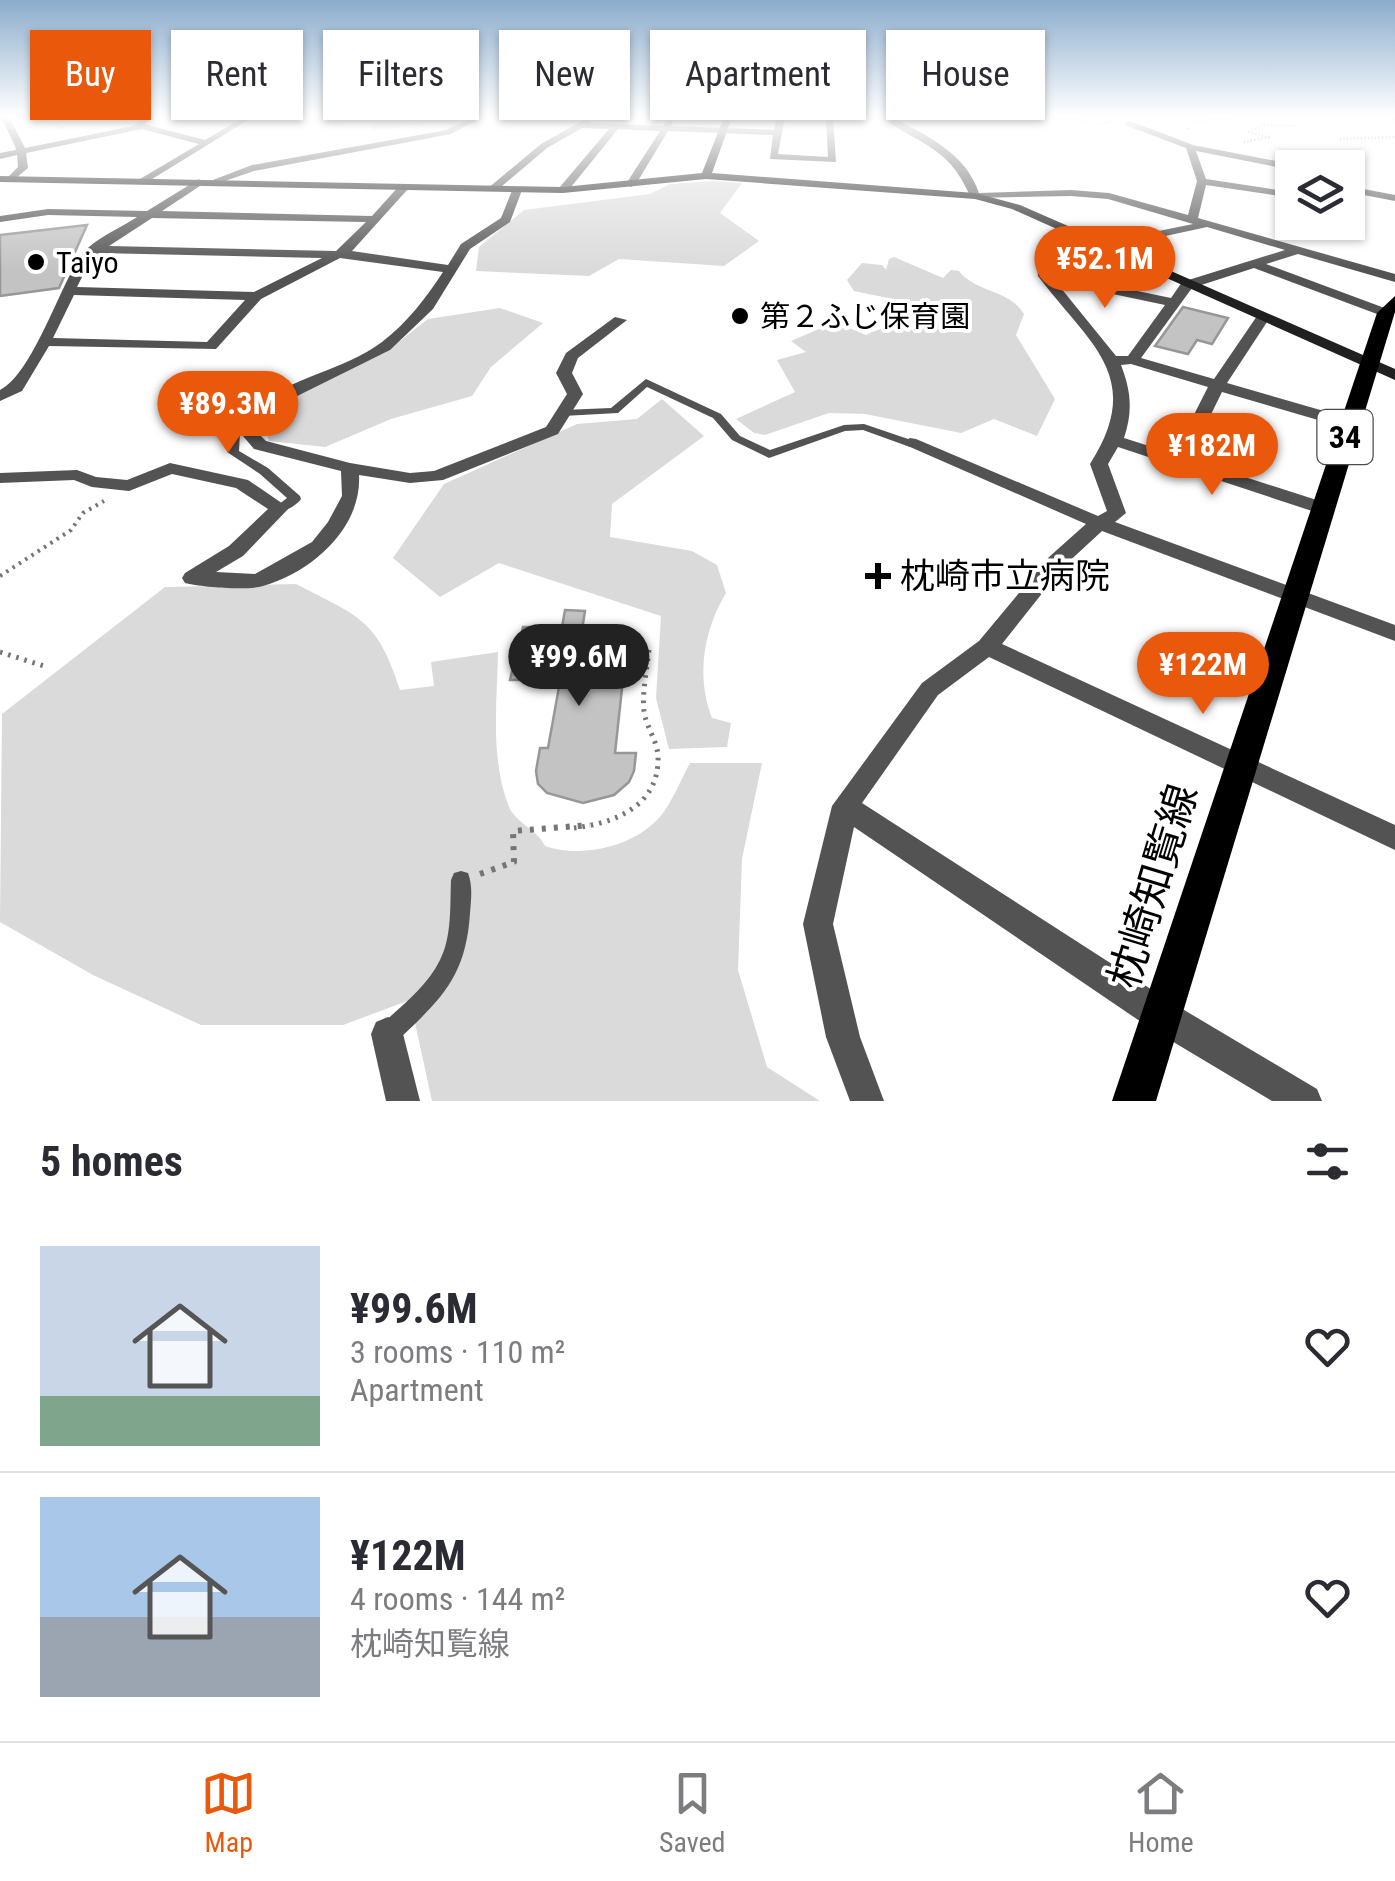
<!DOCTYPE html>
<meta charset="utf-8">
<style>
body{margin:0;font-family:"Roboto Condensed","Noto Sans JP",sans-serif;background:#f2f2f3;color:#2b2b33;height:100vh;display:flex;flex-direction:column;font-size:38px;white-space:nowrap}
*{box-sizing:border-box;margin:0}
p{font-size:32px;color:#7c7c81}
.icon{flex:none;width:55px;height:55px;fill:none;stroke:currentColor;stroke-width:2;stroke-linecap:round;stroke-linejoin:round}
.map{position:relative;height:1101px;overflow:hidden}
.drawer{display:flex;flex-direction:column;background:#fff;flex:1}
.drawer>*{flex:none}
.banner{position:absolute;left:30px;top:30px;width:1335px;height:90px;display:flex;gap:20px}
.buttons{position:absolute;left:1275px;top:150px;display:grid;gap:20px}
.buttons a{display:grid;place-items:center;width:90px;height:90px;border-radius:0px;background:#fff;box-shadow:0 2px 8px #0004;font-size:50px}
.price{position:absolute;translate:-50% -85px;padding:0 22px;border-radius:35px;background:#ea580c;color:#fff;font-size:32px;line-height:65px;filter:drop-shadow(0 2px 5px #0008)}
.price::after{content:'';position:absolute;left:50%;top:60px;width:30px;height:22px;margin-left:-15px;background:inherit;clip-path:polygon(0 0,100% 0,50% 100%)}
.price.current{background:#222;color:#fff}
ul{padding:0;list-style:none}
li{display:flex;align-items:center;gap:30px;height:250px;padding:0 40px}
li+li{border-top:2px solid #e1e1e2}
li span{display:grid;place-items:center;flex:none;width:280px;height:200px;border-radius:0px;color:#555}
li>.icon{margin-inline-start:auto}
span .icon{width:120px;height:120px;fill:#fffc;stroke-width:1}
li b{font-size:42px}
h2{display:flex;justify-content:space-between;align-items:center;height:120px;padding:0 40px;font-size:42px}
.pill{padding:0 35px;border-radius:0px;background:#fff;box-shadow:0 2px 8px #0004;font-size:35px;line-height:90px}
.pill.current{background:#ea580c;color:#fff}
.tab-bar{display:flex;justify-content:space-around;align-items:center;height:140px;border-top:2px solid #e1e1e2;background:#fff;font-size:28px;color:#7c7c81}
.tab-bar a{display:grid;justify-items:center;gap:5px}
.tab-bar .current{color:#ea580c}
.map>svg:first-child{display:block}
.green{fill:#dadada}
.building{fill:#c3c3c3;stroke:#979797;stroke-width:2.5}
.lines{fill:none;stroke-linecap:round;stroke-linejoin:round}
.path-far3{stroke:#757575;stroke-width:2.5;stroke-dasharray:1 2.5;stroke-linecap:butt}
.path-far2{stroke:#757575;stroke-width:4;stroke-dasharray:2.5 5;stroke-linecap:butt}
.path-far1{stroke:#757575;stroke-width:5;stroke-dasharray:2.5 6;stroke-linecap:butt}
.path{stroke:#757575;stroke-width:6;stroke-dasharray:4 8;stroke-linecap:butt}
.lane{fill:#535353;fill-rule:evenodd}
.street{fill:#535353;fill-rule:evenodd}
.secondary{fill:#202020;fill-rule:evenodd}
.primary{fill:#000;fill-rule:evenodd}
.poi-dot{fill:#000;stroke:#fff;stroke-width:4}
.labels{text-anchor:middle;dominant-baseline:central;stroke-width:8;stroke-linejoin:round;paint-order:stroke}
.far-poi-label{font-size:30px;fill:#000;stroke:#fff;text-anchor:start}
.shield{fill:#fff;stroke:#4c4c4c;stroke-width:2.5}
.shield-label{font-size:32px;font-weight:bold;fill:#000}
.poi-label{font-size:35px;fill:#000;stroke:#fff;text-anchor:start}
.near-street-label{font-size:42px;fill:#000;stroke:#fff}
</style>
<div class="map">
<svg width="1395" height="1101" viewBox="0 0 1395 1101">
<rect width="100%" height="100%" fill="#fff"/>
<g class="green">
<polygon points="302,117 451,117 452,119 371,131 371,123 293,124"/>
<polygon points="716,181 742,183 720,213 759,241 724,266 619,259 589,276 476,271 479,247 524,210 650,194 670,184"/>
<path d="M894,257l49,21 8,-8 8,1c17,22 50,18 65,43l-8,21 39,64 -18,37 -43,-17 -33,14 -96,-19 -36,-1 -64,22 -11,-2 -18,-14 59,-27 -18,-32 29,-8 -15,-11 44,-19 31,13c26,-14 53,-6 81,-14l-11,-13 -82,-17 -7,-11 15,-17 20,2 4,5 3,-11z"/>
<polygon points="500,308 543,323 491,367 472,396 391,419 325,447 269,441 264,421 286,396 386,352 428,319"/>
<path d="M662,399l42,37 -92,68 -2,33 82,14 25,14 9,28c-23,38 -30,84 -14,125l19,5 -4,24 -58,2 -13,-51 5,-82 -162,-53 -59,34 -47,-39 51,-74 133,-60 60,-5z"/>
<path d="M296,584c63,33 81,34 104,106l34,-4 -3,-24 67,-10c-1,51 -8,107 11,155 7,16 28,22 36,39 38,13 93,0 118,-33 11,-15 18,-34 27,-50h72l-20,96 -4,111 29,97 53,34h-388l-22,-101 -67,25h-142l-108,-50 -93,-53 2,-208 163,-127z"/>
</g>
<g class="building">
<polygon points="87,225 59,288 0,296 0,235"/>
<polygon points="1183,307 1228,318 1212,344 1197,340 1188,354 1155,346"/>
<polygon points="565,610 585,611 580,643 634,646 630,680 623,679 615,753 636,753 634,771 629,782 614,795 583,803 547,793 538,784 536,771 540,748 548,748 559,687 551,686 553,680 510,680 523,627 562,627"/>
</g>
<g class="lines">
<g class="path-far3">
<polyline points="40,117 63,128"/>
<polyline points="975,117 1068,119 1100,124 1115,121"/>
<polyline points="1188,129 1188,123 1237,117"/>
<polyline points="1340,139 1395,137"/>
<polyline points="1244,142 1269,137 1247,132 1262,125 1296,126"/>
<polyline points="1312,166 1332,164"/>
</g>
<polyline class="path-far2" points="0,576 71,530 83,513 104,501"/>
<g class="path-far1">
<polyline points="0,652 47,667"/>
<path d="M574,828c42,-5 86,-23 84,-72 -1,-16 -12,-29 -14,-45 -2,-20 3,-41 5,-62"/>
</g>
<polyline class="path" points="480,874 514,862 513,831 590,825"/>
<g class="lane">
<polygon points="646,379 721,414 740,436 770,450 844,425 864,424 914,441 916,443 910,447 863,430 845,431 769,458 732,440 713,418 647,387 618,413 563,416 557,413 563,410 611,408"/>
<path d="M253,414l6,3 -19,14 -1,20 29,17 32,28 1,3c-5,7 -17,14 -26,12l-1,-3 13,-10 -27,-24 -33,-22 1,-22z"/>
<path d="M461,871l7,2c5,13 3,27 2,40 -4,65 -30,87 -74,129l-8,3 -8,-3 -3,-8 3,-8c21,-20 47,-39 60,-66 12,-23 10,-55 11,-80l3,-7z"/>
</g>
<g class="street">
<polygon points="1,117 9,117 25,148 133,126 145,117 155,117 144,124 205,140 244,117 253,117 144,184 140,179 199,144 142,129 26,153 28,168 11,182 6,179 18,167 17,155 0,159 0,153 16,150 15,146"/>
<polygon points="473,117 483,117 451,134 254,171 210,186 205,183 252,165 446,130"/>
<polygon points="777,117 785,117 778,154 828,157 826,120 797,117 833,117 836,162 770,159 773,135 668,131 636,184 631,187 626,184 660,131 618,129 567,192 559,192 559,188 609,129 582,128 547,148 496,191 487,189 541,144 587,118 590,123 663,126 669,120 673,123 671,126 774,130"/>
<path d="M881,117h10c35,18 74,35 88,76l92,-3 38,3 79,22 9,-34 -11,-33 -61,-23 3,-5 65,25 109,21 -10,4 -96,-19 10,28 72,11 14,-13v8l-12,11 -74,-11 -8,33 197,56v8l-97,-28 -32,10 124,46v6l-5,1 -131,-49 -62,20 -51,70 73,21 43,-63h10l2,3 -42,64 128,37 2,4 -8,5 -127,-37 -33,67 140,45 2,4 -2,4h-14l-197,-65 -10,17 18,49 -11,9 280,103v16l-293,-110 -39,36 -61,77 393,181v25l-406,-193 -51,38 -76,108 312,201 143,85 5,12h-50l-122,-73 -296,-201 -21,97 27,113 24,64h-34l-24,-64 -23,-113 29,-118 90,-123 57,-42 70,-84 37,-33 -185,-81 9,-5 6,1 182,77 9,-5 -17,-47c56,-88 -1,-120 -52,-188l-1,-13 19,-11 137,-28 -85,-25 -37,-3 -100,2c-22,-52 -48,-51 -90,-81zM1207,227l78,23 -103,32 -11,16 -121,-25 -1,-8 15,-7zM1056,282l109,23 -37,51h-12zM1131,364l77,23 -34,67 -50,-16c9,-27 7,-47 -3,-73z"/>
<polygon points="1390,117 1395,117 1395,121"/>
<path d="M199,179l4,5 -41,27 210,5 28,-31h8v4l-56,62 96,14 13,-21 40,-26 12,-30 9,2 -12,32 -40,27 -37,60 -43,41 -115,57 -14,12 -1,16 6,6 84,22 60,10 24,-2 112,-44 21,-33 -11,-21 10,-20 49,-36 12,3 -49,38 -6,15 11,21 -25,40 -115,46 -33,3 -51,-8c3,53 -47,97 -96,111 -16,5 -62,1 -78,-3l-3,-5 3,-5 44,-27 39,-37 -32,-21 -64,-14 -43,17 -37,-4 -18,-7 -74,3v-10l77,-3 19,7 31,3 43,-17 78,17 41,28 -46,48 -27,16 39,2 57,-32 16,-20 14,-26 -1,-25 -87,-22 -11,-13 2,-19c35,-39 96,-44 137,-75 25,-19 44,-44 61,-70l-103,-14 -79,41 -45,50 -167,-3 -27,45 -22,10v-11c32,-16 59,-101 80,-133 11,-17 41,-29 57,-40l-89,-2 -48,7v-6l48,-7 99,2zM152,218l214,4 -30,29 -227,-5zM99,253l223,5 -68,34 -177,-5 15,-30zM74,295l171,5 -38,42 -154,-4z"/>
<polygon points="1348,186 1395,195 1395,201 1348,192"/>
<polygon points="388,1017 400,1022 420,1101 386,1101 371,1034 376,1022"/>
</g>
<polygon class="secondary" points="724,117 732,117 712,173 975,193 1020,205 1395,369 1395,380 1012,209 975,199 706,179 563,193 0,182 0,176 563,187 702,173"/>
<polygon class="primary" points="1395,296 1395,312 1156,1101 1112,1101 1377,313"/>
</g>
<linearGradient id="sky" x2="0" y2="1"><stop stop-color="#8baccc"/><stop offset="0.43" stop-color="#fff"/><stop offset="1" stop-color="#fff" stop-opacity="0"/></linearGradient>
<rect width="1395" height="271" fill="url(#sky)"/>
<g class="poi-dot">
<circle cx="36" cy="262" r="10"/>
<circle cx="740" cy="316" r="10"/>
<path d="M873 561h10v10h10v10h-10v10h-10v-10h-10v-10h10z"/>
</g>
<g class="labels">
<g class="far-poi-label">
<text x="56" y="262">Taiyo</text>
<text x="760" y="316">第２ふじ保育園</text>
</g>
<rect class="shield" x="1317.5" y="410" width="55" height="54" rx="8"/>
<g class="shield-label">
<text x="1345" y="437">34</text>
</g>
<g class="poi-label">
<text x="900" y="576">枕崎市立病院</text>
</g>
<g class="near-street-label">
<text transform="translate(1153 886) rotate(-73)">枕崎知覧線</text>
</g>
</g>
</svg>
<div class="buttons">
<a><svg class="icon" aria-label="layers" viewBox="0 0 24 24"><path d="M12 4l9 5-9 5-9-5zM3 14l9 5 9-5"/></svg></a>
</div>
<b class="price" style="left:1105px;top:311px">¥52.1M</b>
<b class="price" style="left:228px;top:456px">¥89.3M</b>
<b class="price" style="left:1212px;top:498px">¥182M</b>
<b class="price current" style="left:579px;top:709px">¥99.6M</b>
<b class="price" style="left:1203px;top:717px">¥122M</b>
<div class="banner">
<a class="pill current">Buy</a>
<a class="pill">Rent</a>
<a class="pill">Filters</a>
<a class="pill">New</a>
<a class="pill">Apartment</a>
<a class="pill">House</a>
</div>
</div>
<section class="drawer">
<h2>5 homes<svg class="icon" aria-label="filters" viewBox="0 0 24 24"><path d="M4 7h16M4 17h16"/><circle cx="9" cy="7" r="2"/><circle cx="15" cy="17" r="2"/></svg></h2>
<ul>
<li><span style="background:linear-gradient(#c9d6e8 75%,#7fa58c 0)"><svg class="icon" aria-label="home" viewBox="0 0 24 24"><path d="M3 11l9-7 9 7M6 9v11h12V9"/></svg></span><div><b>¥99.6M</b><p>3 rooms · 110 m²</p><p>Apartment</p></div><svg class="icon" aria-label="heart" viewBox="0 0 24 24"><path d="M12 20l-8-8c-3-5 5-10 8-4 3-6 11-1 8 4z"/></svg></li>
<li><span style="background:linear-gradient(#a9c7e8 60%,#9aa5b1 0)"><svg class="icon" aria-label="home" viewBox="0 0 24 24"><path d="M3 11l9-7 9 7M6 9v11h12V9"/></svg></span><div><b>¥122M</b><p>4 rooms · 144 m²</p><p>枕崎知覧線</p></div><svg class="icon" aria-label="heart" viewBox="0 0 24 24"><path d="M12 20l-8-8c-3-5 5-10 8-4 3-6 11-1 8 4z"/></svg></li>
</ul>
</section>
<nav class="tab-bar">
<a class="current"><svg class="icon" aria-label="map" viewBox="0 0 24 24"><path d="M3 6l6-2 6 2 6-2v14l-6 2-6-2-6 2zM9 4v14M15 6v14"/></svg>Map</a>
<a><svg class="icon" aria-label="saved" viewBox="0 0 24 24"><path d="M7 4h10v16l-5-4-5 4z"/></svg>Saved</a>
<a><svg class="icon" aria-label="home" viewBox="0 0 24 24"><path d="M3 11l9-7 9 7M6 9v11h12V9"/></svg>Home</a>
</nav>
